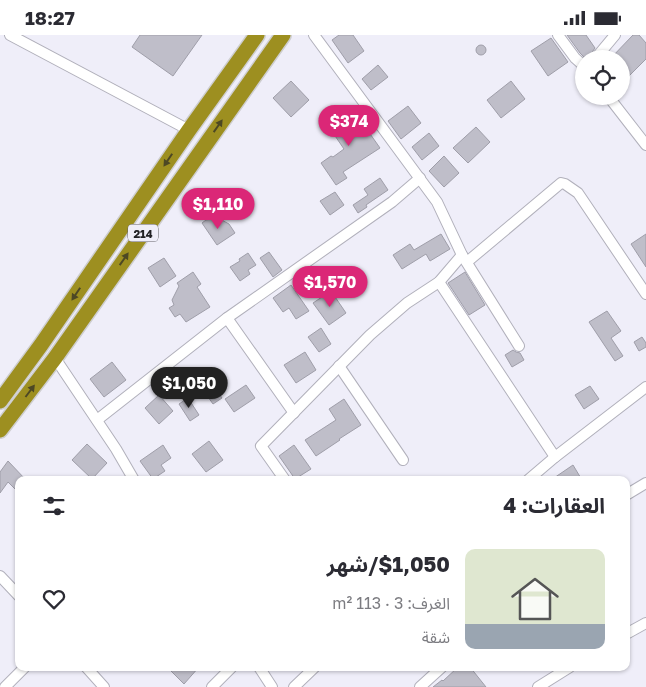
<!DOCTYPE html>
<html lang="ar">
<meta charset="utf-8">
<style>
body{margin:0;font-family:"Golos Text","Noto Sans Arabic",sans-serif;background:#f7f7f7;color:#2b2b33;direction:rtl;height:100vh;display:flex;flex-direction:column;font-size:19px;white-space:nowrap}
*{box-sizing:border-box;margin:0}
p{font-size:16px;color:#7c7c81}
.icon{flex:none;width:28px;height:28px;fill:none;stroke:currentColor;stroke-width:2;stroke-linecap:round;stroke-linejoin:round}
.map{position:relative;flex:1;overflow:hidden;direction:ltr}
.drawer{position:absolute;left:15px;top:441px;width:615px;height:195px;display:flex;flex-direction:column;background:#fff;border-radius:10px;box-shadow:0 1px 4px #0004;direction:rtl}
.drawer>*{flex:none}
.controls{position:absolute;left:575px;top:15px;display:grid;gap:10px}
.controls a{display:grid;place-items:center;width:55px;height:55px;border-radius:50%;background:#fff;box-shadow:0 1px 4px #0004;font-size:25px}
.price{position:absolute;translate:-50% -42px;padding:0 11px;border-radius:18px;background:#db2777;color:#fff;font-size:16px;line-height:32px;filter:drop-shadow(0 1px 2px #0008)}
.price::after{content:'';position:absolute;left:50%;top:30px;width:15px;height:11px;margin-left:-8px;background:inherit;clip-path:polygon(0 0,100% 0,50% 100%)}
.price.on{background:#222;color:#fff}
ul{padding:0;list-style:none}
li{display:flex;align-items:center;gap:15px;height:125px;padding:0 25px}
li+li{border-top:1px solid #e1e1e2}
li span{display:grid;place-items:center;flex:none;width:140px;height:100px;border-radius:10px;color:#555}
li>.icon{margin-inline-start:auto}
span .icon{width:60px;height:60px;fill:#fffc;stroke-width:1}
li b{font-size:21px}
h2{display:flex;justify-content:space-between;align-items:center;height:60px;padding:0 25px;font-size:21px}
.status{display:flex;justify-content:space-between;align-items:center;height:35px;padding:0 25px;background:#fff;direction:ltr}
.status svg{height:14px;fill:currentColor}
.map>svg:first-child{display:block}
.building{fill:#bfbec9;stroke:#9f9ea9}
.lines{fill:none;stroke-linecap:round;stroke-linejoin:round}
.minor-casing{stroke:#b1b0bb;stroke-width:12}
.highway-casing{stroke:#cececf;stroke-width:18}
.minor{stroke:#fff;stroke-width:10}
.highway{stroke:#9d8f20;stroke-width:15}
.oneway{fill:#4d4824}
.labels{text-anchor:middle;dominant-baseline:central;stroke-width:4;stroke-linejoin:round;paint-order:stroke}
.shield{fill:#efeef9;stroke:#605f65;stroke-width:1}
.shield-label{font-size:11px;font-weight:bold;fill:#222226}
</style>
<div class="status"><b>18:27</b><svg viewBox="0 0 49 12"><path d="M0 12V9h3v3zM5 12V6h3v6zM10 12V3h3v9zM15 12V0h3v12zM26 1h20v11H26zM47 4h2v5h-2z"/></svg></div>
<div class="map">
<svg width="646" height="652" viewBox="0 0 646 652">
<rect width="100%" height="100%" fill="#efeef9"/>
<g class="building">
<polygon points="140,0 202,0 173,41 132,12"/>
<polygon points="339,0 353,0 364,16 348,28 332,5"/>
<polygon points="567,0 586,0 595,13 588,23 586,24 580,18"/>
<polygon points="633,0 639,0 646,8 646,24 628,42 621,35 621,24 610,24"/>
<polygon points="551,3 568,27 548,41 531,16"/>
<circle cx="481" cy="15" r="5"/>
<polygon points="378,30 388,42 371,55 362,44"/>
<polygon points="291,46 309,65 291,82 273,63"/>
<polygon points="511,46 525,64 501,83 487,65"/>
<polygon points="408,71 421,88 401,104 388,86"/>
<polygon points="354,76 380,113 343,137 347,143 336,150 321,128 331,121 333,122 344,114 329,92"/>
<polygon points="476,92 490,107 468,128 453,113"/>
<polygon points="429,98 439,111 422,125 412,112"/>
<polygon points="444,121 459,138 444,152 429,136"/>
<polygon points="380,143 388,155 366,170 367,172 358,178 353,170 368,160 364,154"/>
<polygon points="335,157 344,170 330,180 320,166"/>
<polygon points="218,183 229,189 235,198 217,210 202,188 206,185"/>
<polygon points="441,199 450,214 430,226 426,219 402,234 393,220 410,209 414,215"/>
<polygon points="646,199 646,232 631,209"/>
<polygon points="269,217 282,235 273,242 260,223"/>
<polygon points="248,218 256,230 248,235 250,239 240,246 230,232 240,226 239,224"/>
<polygon points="164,223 176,241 160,252 148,233"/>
<polygon points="193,237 201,249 197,252 210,272 186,287 180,279 175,282 169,273 174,270 172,265 179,251 177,248"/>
<polygon points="465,237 485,270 469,280 448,248"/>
<polygon points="291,250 309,276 296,284 289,273 283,277 273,263"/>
<polygon points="331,256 346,278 329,290 313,268"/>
<polygon points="607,276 621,296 611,303 623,321 615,326 589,287"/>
<polygon points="321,293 331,309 319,317 308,302"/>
<polygon points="642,302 646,308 646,312 639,316 634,307"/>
<polygon points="513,315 516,317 520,318 524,325 512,332 505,320"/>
<polygon points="305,317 316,335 296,348 284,330"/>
<polygon points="112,327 126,345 104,362 90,344"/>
<polygon points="210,346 222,363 213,369 201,352"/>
<polygon points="246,350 255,363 234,377 225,364"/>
<polygon points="590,351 599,364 584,374 575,360"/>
<polygon points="159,360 173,376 159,389 145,373"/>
<polygon points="188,363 199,380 190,386 179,369"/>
<polygon points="344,364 361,390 339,404 340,405 316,421 305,405 336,385 329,374"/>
<polygon points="209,406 223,425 206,437 192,419"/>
<polygon points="87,409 107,428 92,444 72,425"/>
<polygon points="163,410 171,423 161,430 165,436 153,444 140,426"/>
<polygon points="294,410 311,434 295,444 279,421"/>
<polygon points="8,426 26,445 19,445 19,458 8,447 0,458 0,437"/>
<polygon points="573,430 582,445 551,445"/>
<polygon points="167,632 199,632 184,649"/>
<polygon points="458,632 470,632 486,652 433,652 442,645 443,646"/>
</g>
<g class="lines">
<defs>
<g id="minor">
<polyline points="10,0 189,95"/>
<polyline points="314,0 437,167 462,220 519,311"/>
<polyline points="558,0 575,23 584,31"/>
<polyline points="595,24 615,0"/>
<polyline points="608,61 646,110"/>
<polyline points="467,227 561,148 565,149 578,158 646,259"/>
<polyline points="439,247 555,422"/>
<polyline points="227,283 294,378"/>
<polyline points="55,323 116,414 134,445"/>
<polyline points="339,331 403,425"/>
<polyline points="97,385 227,283 392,167 420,143"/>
<polyline points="285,445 261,411 370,300 407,268 439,247 462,220"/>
<polyline points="528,445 555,422 646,352"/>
<polyline points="626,460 646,448"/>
<polyline points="0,541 19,561"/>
<polyline points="626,599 646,588"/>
<polyline points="86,632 104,652"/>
<polyline points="259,632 272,652"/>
<polyline points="5,652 25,632"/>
<polyline points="212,652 232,632"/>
<polyline points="294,652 315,632"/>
<polyline points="420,652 442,632"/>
<polyline points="538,652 570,632"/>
</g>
<g id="highway">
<polyline points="0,366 41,310 189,95 257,0"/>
<polyline points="0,395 55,323 283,0"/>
</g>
</defs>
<use href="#minor" class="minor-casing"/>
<use href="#highway" class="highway-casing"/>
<use href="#minor" class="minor"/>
<use href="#highway" class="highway"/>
</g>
<defs><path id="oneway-solid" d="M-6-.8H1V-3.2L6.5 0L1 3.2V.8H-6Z" transform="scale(1.25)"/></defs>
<g class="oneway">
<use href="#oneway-solid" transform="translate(218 91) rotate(-55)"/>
<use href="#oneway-solid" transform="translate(168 125) rotate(124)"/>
<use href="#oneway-solid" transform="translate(124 224) rotate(-55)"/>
<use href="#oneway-solid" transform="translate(76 259) rotate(124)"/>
<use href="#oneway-solid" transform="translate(30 356) rotate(-53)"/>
</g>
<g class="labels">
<rect class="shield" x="128" y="189.5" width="30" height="17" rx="4"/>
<g class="shield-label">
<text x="143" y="198">214</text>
</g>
</g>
</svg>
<div class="controls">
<a><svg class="icon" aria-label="locate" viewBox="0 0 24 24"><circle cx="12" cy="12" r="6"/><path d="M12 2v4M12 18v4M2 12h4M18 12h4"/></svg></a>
</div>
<b class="price" style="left:349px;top:112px">$374</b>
<b class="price" style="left:218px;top:195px">$1,110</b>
<b class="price" style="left:330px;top:273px">$1,570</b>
<b class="price on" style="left:189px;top:374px">$1,050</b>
<section class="drawer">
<h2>العقارات: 4<svg class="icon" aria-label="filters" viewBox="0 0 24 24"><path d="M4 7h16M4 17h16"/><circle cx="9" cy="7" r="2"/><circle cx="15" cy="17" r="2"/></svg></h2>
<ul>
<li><span style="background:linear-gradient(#dfe7d0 75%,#9aa5b1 0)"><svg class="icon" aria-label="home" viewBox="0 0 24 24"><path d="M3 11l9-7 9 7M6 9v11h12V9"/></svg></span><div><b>$1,050/شهر</b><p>الغرف: 3 · 113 m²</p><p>شقة</p></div><svg class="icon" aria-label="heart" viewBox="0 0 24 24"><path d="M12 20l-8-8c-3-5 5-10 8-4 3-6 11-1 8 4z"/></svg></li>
</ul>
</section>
</div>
